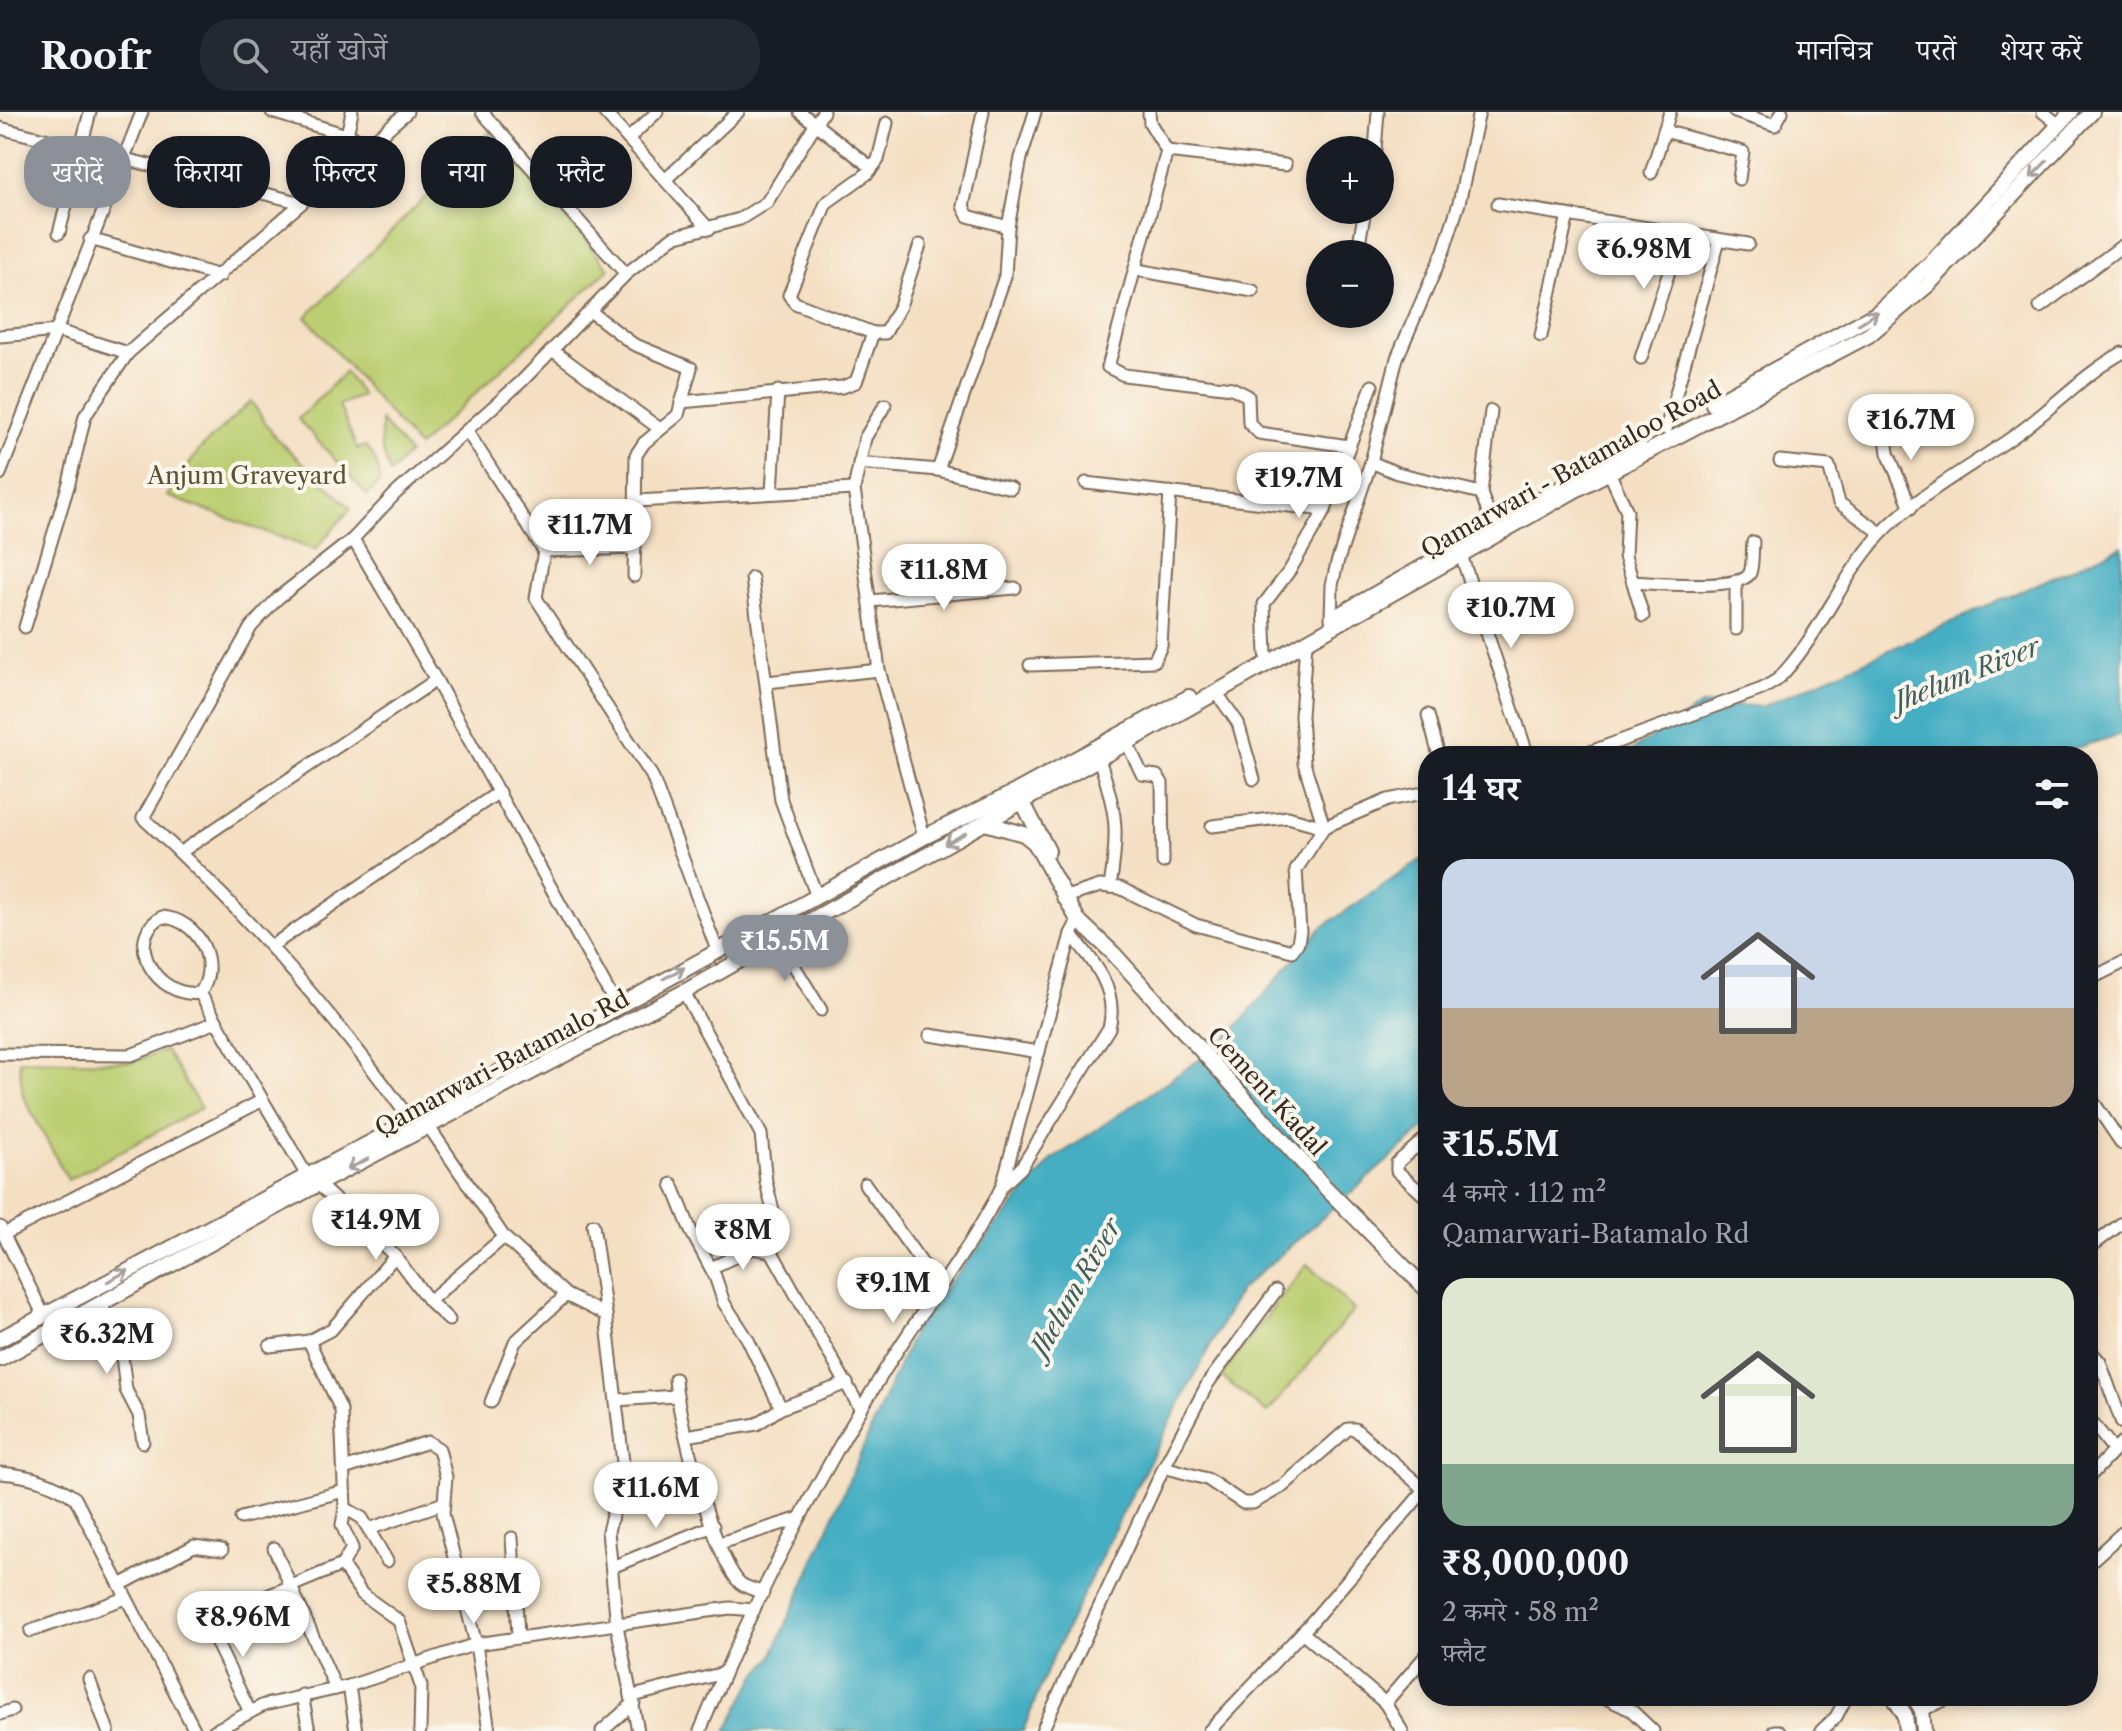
<!DOCTYPE html>
<html lang="hi">
<meta charset="utf-8">
<style>
body{margin:0;font-family:"Libre Caslon Text","Noto Serif Devanagari",serif;background:#242831;color:#f1f3f6;height:100vh;display:flex;flex-direction:column;font-size:30px;white-space:nowrap}
*{box-sizing:border-box;margin:0}
p{font-size:26px;color:#9ea1a6}
.icon{flex:none;width:44px;height:44px;fill:none;stroke:currentColor;stroke-width:2;stroke-linecap:round;stroke-linejoin:round}
.map{position:relative;flex:1;overflow:hidden}
.details{position:absolute;left:1418px;top:634px;width:680px;height:960px;display:flex;flex-direction:column;background:#171b24;border-radius:32px;box-shadow:0 4px 12px #0003}
.details>*{flex:none}
.hud{position:absolute;left:24px;top:24px;width:760px;height:72px;display:flex;gap:16px}
.tools{position:absolute;left:1306px;top:24px;display:grid;gap:16px}
.tools a{display:grid;place-items:center;width:88px;height:88px;border-radius:50%;background:#171b24;box-shadow:0 4px 12px #0003;font-size:40px}
.price{position:absolute;translate:-50% -68px;padding:0 18px;border-radius:28px;background:#fff;color:#222;font-size:26px;line-height:52px;filter:drop-shadow(0 2px 4px #0008)}
.price::after{content:'';position:absolute;left:50%;top:48px;width:24px;height:18px;margin-left:-12px;background:inherit;clip-path:polygon(0 0,100% 0,50% 100%)}
.price.selected{background:#8c9099;color:#fff}
ul{padding:0;list-style:none}
li{display:grid;align-content:center;gap:16px;height:424px;padding:0 24px}
li span{display:grid;place-items:center;height:248px;border-radius:24px;color:#555}
li>.icon{margin-inline-start:auto}
span .icon{width:144px;height:144px;fill:#fffc;stroke-width:1}
li b{font-size:34px}
h2{display:flex;justify-content:space-between;align-items:center;height:96px;padding:0 24px;font-size:34px}
.pill{padding:0 28px;border-radius:32px;background:#171b24;box-shadow:0 4px 12px #0003;font-size:28px;line-height:72px}
.pill.selected{background:#8c9099;color:#fff}
header{display:flex;align-items:center;gap:48px;box-sizing:border-box;height:112px;padding:0 40px;background:#171b24;border-bottom:2px solid #363941}
header strong{font-size:38px}
nav{display:flex;gap:44px;margin-inline-start:auto;font-size:28px}
.search{width:560px;height:72px;background:#242831;display:flex;align-items:center;gap:20px;box-sizing:border-box;padding:0 28px;border-radius:32px;color:#9ea1a6;font-size:30px}
.map>svg:first-child{display:block}
.green{fill:#bbce71;stroke:#7b7c48;stroke-width:2}
.water{fill:#44aec3;stroke:#406c70;stroke-width:2}
.lines{fill:none;stroke-linecap:round;stroke-linejoin:round}
.minor-casing{stroke:#7c6957;stroke-width:15}
.major-casing{stroke:#7c6957;stroke-width:18}
.minor{stroke:#fff;stroke-width:11}
.major{stroke:#fff;stroke-width:14}
.oneway{stroke:#a79f9a}
.labels{text-anchor:middle;dominant-baseline:central;stroke-width:8;stroke-linejoin:round;paint-order:stroke}
.street-label{font-size:24px;fill:#3b2a1e;stroke:#fbf7ec}
.park-label{font-size:24px;fill:#5b5333;stroke:#fbf7ec}
.water-label{font-size:26px;font-style:italic;fill:#3f5f60;stroke:#fbf7ec}
</style>
<header>
<strong>Roofr</strong>
<div class="search"><svg class="icon" aria-label="search" viewBox="0 0 24 24"><circle cx="10" cy="10" r="6"/><path d="M15 15l6 6"/></svg>यहाँ खोजें</div>
<nav><a>मानचित्र</a><a>परतें</a><a>शेयर करें</a></nav>
</header>
<div class="map">
<svg width="2122" height="1619" viewBox="0 0 2122 1619">
<rect width="100%" height="100%" fill="#fbf7ec"/>
<filter id="ink" filterUnits="userSpaceOnUse"><feTurbulence type="fractalNoise" baseFrequency=".0125" numOctaves="2"/><feDisplacementMap in="SourceGraphic" scale="16" xChannelSelector="R" yChannelSelector="G"/><feConvolveMatrix kernelMatrix="1 2 1 2 8 2 1 2 1" color-interpolation-filters="sRGB"/></filter>
<filter id="wash" filterUnits="userSpaceOnUse"><feTurbulence type="fractalNoise" baseFrequency=".006" numOctaves="4" result="noise"/><feDisplacementMap in="SourceGraphic" scale="32" xChannelSelector="R" yChannelSelector="G"/><feGaussianBlur stdDeviation="1.8" result="paint"/><feColorMatrix in="noise" values="0 0 0 0 0 0 0 0 0 0 0 0 0 0 0 0 0 1.4 0 .05"/><feComposite in="paint" operator="in"/></filter>
<g filter="url(#wash)">
<rect width="100%" height="100%" fill="#f4dfc2"/>
<g class="green">
<polygon points="491,19 609,157 418,335 306,205"/>
<path d="M345,260l17,23 -23,10 18,44 8,-3c10,9 14,22 15,36l-13,13 -69,-76z"/>
<polygon points="251,289 275,325 351,396 315,438 167,384 200,337"/>
<polygon points="381,309 409,341 390,361 381,334"/>
<polygon points="166,939 201,996 68,1068 23,984 19,948 130,950"/>
<polygon points="1307,1152 1354,1198 1267,1301 1221,1264"/>
</g>
<g class="water">
<polygon points="2122,434 2122,622 2049,644 1623,644 1702,593 1764,594"/>
<polygon points="1428,743 1428,1013 1239,1179 1122,1402 1051,1549 1023,1619 726,1619 756,1564 771,1547 919,1207 1052,1048 1221,933 1321,816"/>
</g>
</g>
<g filter="url(#ink)">
<g class="lines">
<defs>
<g id="minor">
<polyline points="272,0 372,31"/>
<polyline points="482,0 626,162"/>
<polyline points="604,0 709,117"/>
<polyline points="800,0 872,56"/>
<polyline points="983,0 963,94 968,104 1008,115"/>
<polyline points="1149,0 1150,11 1167,39 1108,255 1124,263 1232,276 1248,284 1249,311 1259,321 1349,334"/>
<polyline points="1735,0 1775,13 1782,0"/>
<polyline points="2043,0 2059,13"/>
<polyline points="0,16 298,90"/>
<polyline points="1664,19 1743,40 1739,67"/>
<polyline points="347,23 352,0"/>
<polyline points="628,27 657,0"/>
<polyline points="1375,38 1378,0"/>
<polyline points="1167,39 1285,53"/>
<polyline points="1651,61 1670,0"/>
<polyline points="666,67 738,0"/>
<polyline points="1498,92 1748,132"/>
<polyline points="59,121 90,0"/>
<polyline points="90,127 220,164"/>
<polyline points="1357,142 1365,98"/>
<polyline points="1137,158 1253,179"/>
<polyline points="2040,195 2122,134"/>
<polyline points="590,199 633,232 691,256 678,303 644,331 636,343 634,464"/>
<polyline points="873,221 795,191 789,183 826,91 868,61 878,48 887,11"/>
<polyline points="0,224 58,219 128,241 407,0"/>
<polyline points="1541,224 1568,103"/>
<polyline points="552,238 660,317"/>
<polyline points="1641,246 1681,122"/>
<polyline points="681,290 842,275 856,270 873,221 885,221 900,194 920,133"/>
<polyline points="885,293 865,326 854,377 879,558 924,725"/>
<polyline points="1491,299 1481,381 1492,412"/>
<polyline points="1884,309 1888,341 1911,396"/>
<polyline points="1666,317 1719,128"/>
<polyline points="467,319 544,439 536,486 652,664 717,838"/>
<polyline points="1780,349 1829,354 1839,391 1881,421"/>
<polyline points="1371,350 1397,361 1481,381"/>
<polyline points="859,351 938,358 1005,164 1008,115 1021,46 1035,0"/>
<polyline points="938,358 1011,376"/>
<polyline points="1609,360 1627,399 1625,444 1643,504"/>
<polyline points="0,362 142,0"/>
<polyline points="1086,371 1325,398"/>
<polyline points="772,380 778,279"/>
<polyline points="637,389 854,377"/>
<path d="M353,427l-75,59 -27,29 -108,191c101,92 188,192 268,303"/>
<polyline points="544,439 635,436"/>
<polyline points="1461,443 1528,644"/>
<polyline points="752,466 781,688 817,785"/>
<path d="M1633,470c18,1 109,9 117,-9 3,-8 2,-22 3,-31"/>
<polyline points="870,489 1015,476"/>
<polyline points="1331,507 1332,473 1337,451 1371,350 1397,246 1444,138 1459,91 1479,0"/>
<polyline points="25,515 69,371 85,304 128,241"/>
<polyline points="1736,517 1736,469"/>
<polyline points="1306,530 1301,604 1304,651 1324,715"/>
<polyline points="1266,542 1264,492 1290,458 1325,398 1372,274"/>
<polyline points="1030,553 1154,549 1161,534 1170,380"/>
<polyline points="767,570 879,558"/>
<polyline points="1216,580 1238,611 1254,667"/>
<polyline points="1428,603 1439,644"/>
<polyline points="1127,631 1142,662 1157,664 1162,671 1163,750"/>
<path d="M1579,644l183,-67 15,-9c41,-41 63,-101 102,-144 39,-43 96,-71 142,-105 35,-26 63,-57 101,-78"/>
<path d="M1099,647c18,54 20,71 11,128"/>
<polyline points="1212,714 1288,705 1324,715"/>
<polyline points="181,740 436,568"/>
<polyline points="1063,786 1100,774 1120,776 1196,813 1292,839 1298,831 1300,819 1296,758 1324,715 1388,688 1428,680"/>
<path d="M162,805c37,2 59,47 38,76 -44,6 -78,-54 -38,-76z"/>
<polyline points="778,827 821,898"/>
<polyline points="273,833 499,680"/>
<polyline points="2088,868 2122,851"/>
<polyline points="684,880 761,1022 766,1070 779,1123 772,1140 861,1298"/>
<polyline points="200,881 306,1062"/>
<polyline points="616,893 436,568 353,427 395,382 521,270 626,162 673,125 740,107 767,90 823,0"/>
<polyline points="930,923 1039,940"/>
<polyline points="0,942 131,943 216,910"/>
<polyline points="2088,982 2122,1032"/>
<polyline points="429,1015 504,1125 566,1183 606,1203 624,1359 608,1419 617,1514 638,1619"/>
<polyline points="1428,1024 1397,1051 1397,1059 1428,1087"/>
<polyline points="318,1072 395,1144 429,1189 449,1208"/>
<polyline points="672,1072 691,1119 715,1164 724,1191 747,1226 781,1296"/>
<polyline points="865,1072 939,1175"/>
<path d="M1004,1072l17,-16 88,-140c10,-37 -15,-67 -38,-94"/>
<polyline points="593,1113 606,1203"/>
<polyline points="0,1115 44,1204"/>
<polyline points="4,1122 261,989"/>
<polyline points="2088,1137 2122,1111"/>
<polyline points="711,1156 753,1136 772,1140"/>
<polyline points="429,1189 504,1125"/>
<polyline points="101,1191 121,1235 126,1278 139,1303 143,1330"/>
<polyline points="309,1229 341,1298 345,1396 342,1413 352,1436 342,1453 362,1482 399,1509 421,1574 420,1619"/>
<polyline points="270,1234 309,1229 332,1217 395,1144"/>
<polyline points="2088,1236 2100,1250 2122,1311"/>
<path d="M675,1267c3,39 39,179 65,204 6,5 16,7 23,10"/>
<polyline points="616,1288 676,1284"/>
<polyline points="491,1290 515,1230 566,1183"/>
<polyline points="2088,1305 2114,1338"/>
<polyline points="686,1324 757,1312 781,1296 847,1271"/>
<polyline points="1164,1355 1207,1367 1243,1391 1253,1391 1283,1374 1348,1317 1355,1317 1425,1378"/>
<polyline points="344,1357 428,1330 439,1337 446,1365 443,1402 476,1532 489,1619"/>
<path d="M0,1361c27,2 53,9 75,25l120,233"/>
<polyline points="2088,1366 2122,1330"/>
<polyline points="618,1392 698,1373"/>
<polyline points="345,1396 362,1406 387,1449"/>
<polyline points="241,1406 344,1379"/>
<polyline points="369,1417 441,1392"/>
<polyline points="512,1426 518,1523"/>
<polyline points="720,1431 797,1407"/>
<polyline points="274,1436 336,1577"/>
<polyline points="2088,1452 2122,1421"/>
<polyline points="612,1455 713,1414"/>
<polyline points="120,1473 194,1434 222,1438"/>
<polyline points="238,1496 342,1453"/>
<polyline points="206,1509 250,1600"/>
<polyline points="31,1519 126,1486"/>
<polyline points="1302,1520 1385,1591 1402,1619"/>
<polyline points="89,1567 108,1619"/>
<polyline points="349,1574 356,1619"/>
<polyline points="302,1583 309,1619"/>
<polyline points="633,1584 724,1561"/>
<polyline points="1601,1584 1631,1598 1653,1619"/>
<polyline points="1385,1591 1428,1541"/>
<polyline points="1922,1598 1954,1584"/>
<polyline points="0,1602 12,1598"/>
<polyline points="214,1619 264,1593 349,1574 476,1532 730,1496 754,1498"/>
<polyline points="602,1619 634,1591"/>
<path d="M700,1619c52,-128 115,-249 188,-366 37,-60 83,-116 114,-179l69,-252 7,-14"/>
<polyline points="1042,1619 1164,1355 1208,1271 1276,1179"/>
<polyline points="1209,1619 1309,1513 1428,1374"/>
<polyline points="1774,1619 1779,1619"/>
<polyline points="1821,1619 1836,1605 1847,1584"/>
</g>
<g id="major">
<polyline points="1713,292 1877,201 1930,152 2071,0"/>
<polyline points="1340,502 1639,332"/>
<polyline points="1019,683 1048,739"/>
<polyline points="985,711 1024,722 1035,731 1078,808 1113,841 1323,1073 1428,1179"/>
<polyline points="0,1227 411,1009 924,725 1017,679 1189,585"/>
<polyline points="0,1247 318,1072 684,880 1581,375 1869,223 1928,173 2092,0"/>
<polyline points="1893,1584 1905,1603 1907,1619"/>
<polyline points="1913,1584 1922,1598 1924,1619"/>
</g>
</defs>
<use href="#minor" class="minor-casing"/>
<use href="#major" class="major-casing"/>
<use href="#minor" class="minor"/>
<use href="#major" class="major"/>
</g>
<defs><path id="oneway-shaft" d="M-6 0H5M1.5-3L5.5 0L1.5 3" fill="none" stroke-width="1.6" stroke-linecap="round" stroke-linejoin="round" transform="scale(2)"/></defs>
<g class="oneway">
<use href="#oneway-shaft" transform="translate(2039 57) rotate(134)"/>
<use href="#oneway-shaft" transform="translate(1868 206) rotate(-33)"/>
<use href="#oneway-shaft" transform="translate(955 727) rotate(151)"/>
<use href="#oneway-shaft" transform="translate(674 861) rotate(-29)"/>
<use href="#oneway-shaft" transform="translate(358 1052) rotate(153)"/>
<use href="#oneway-shaft" transform="translate(118 1164) rotate(-28)"/>
</g>
</g>
<g class="labels">
<g class="street-label">
<text transform="translate(1571 357) rotate(-29)">Qamarwari - Batamaloo Road</text>
<text transform="translate(502 951) rotate(-28)">Qamarwari-Batamalo Rd</text>
<text transform="translate(1267 979) rotate(48)">Cement Kadal</text>
</g>
<g class="park-label">
<text x="247" y="363">Anjum Graveyard</text>
</g>
<g class="water-label">
<text transform="translate(1967 562) rotate(-22)">Jhelum River</text>
<text transform="translate(1076 1175) rotate(-60)">Jhelum River</text>
</g>
</g>
</svg>
<div class="tools">
<a>+</a>
<a>−</a>
</div>
<b class="price" style="left:1644px;top:179px">₹6.98M</b>
<b class="price" style="left:1911px;top:350px">₹16.7M</b>
<b class="price" style="left:1299px;top:408px">₹19.7M</b>
<b class="price" style="left:590px;top:455px">₹11.7M</b>
<b class="price" style="left:944px;top:500px">₹11.8M</b>
<b class="price" style="left:1511px;top:538px">₹10.7M</b>
<b class="price selected" style="left:785px;top:871px">₹15.5M</b>
<b class="price" style="left:376px;top:1150px">₹14.9M</b>
<b class="price" style="left:743px;top:1160px">₹8M</b>
<b class="price" style="left:893px;top:1213px">₹9.1M</b>
<b class="price" style="left:107px;top:1264px">₹6.32M</b>
<b class="price" style="left:656px;top:1418px">₹11.6M</b>
<b class="price" style="left:474px;top:1514px">₹5.88M</b>
<b class="price" style="left:243px;top:1547px">₹8.96M</b>
<div class="hud">
<a class="pill selected">खरीदें</a>
<a class="pill">किराया</a>
<a class="pill">फ़िल्टर</a>
<a class="pill">नया</a>
<a class="pill">फ़्लैट</a>
</div>
<section class="details">
<h2>14 घर<svg class="icon" aria-label="filters" viewBox="0 0 24 24"><path d="M4 7h16M4 17h16"/><circle cx="9" cy="7" r="2"/><circle cx="15" cy="17" r="2"/></svg></h2>
<ul>
<li><span style="background:linear-gradient(#c9d6e8 60%,#b9a48a 0)"><svg class="icon" aria-label="home" viewBox="0 0 24 24"><path d="M3 11l9-7 9 7M6 9v11h12V9"/></svg></span><div><b>₹15.5M</b><p>4 कमरे · 112 m²</p><p>Qamarwari-Batamalo Rd</p></div></li>
<li><span style="background:linear-gradient(#dfe7d0 75%,#7fa58c 0)"><svg class="icon" aria-label="home" viewBox="0 0 24 24"><path d="M3 11l9-7 9 7M6 9v11h12V9"/></svg></span><div><b>₹8,000,000</b><p>2 कमरे · 58 m²</p><p>फ़्लैट</p></div></li>
</ul>
</section>
</div>
